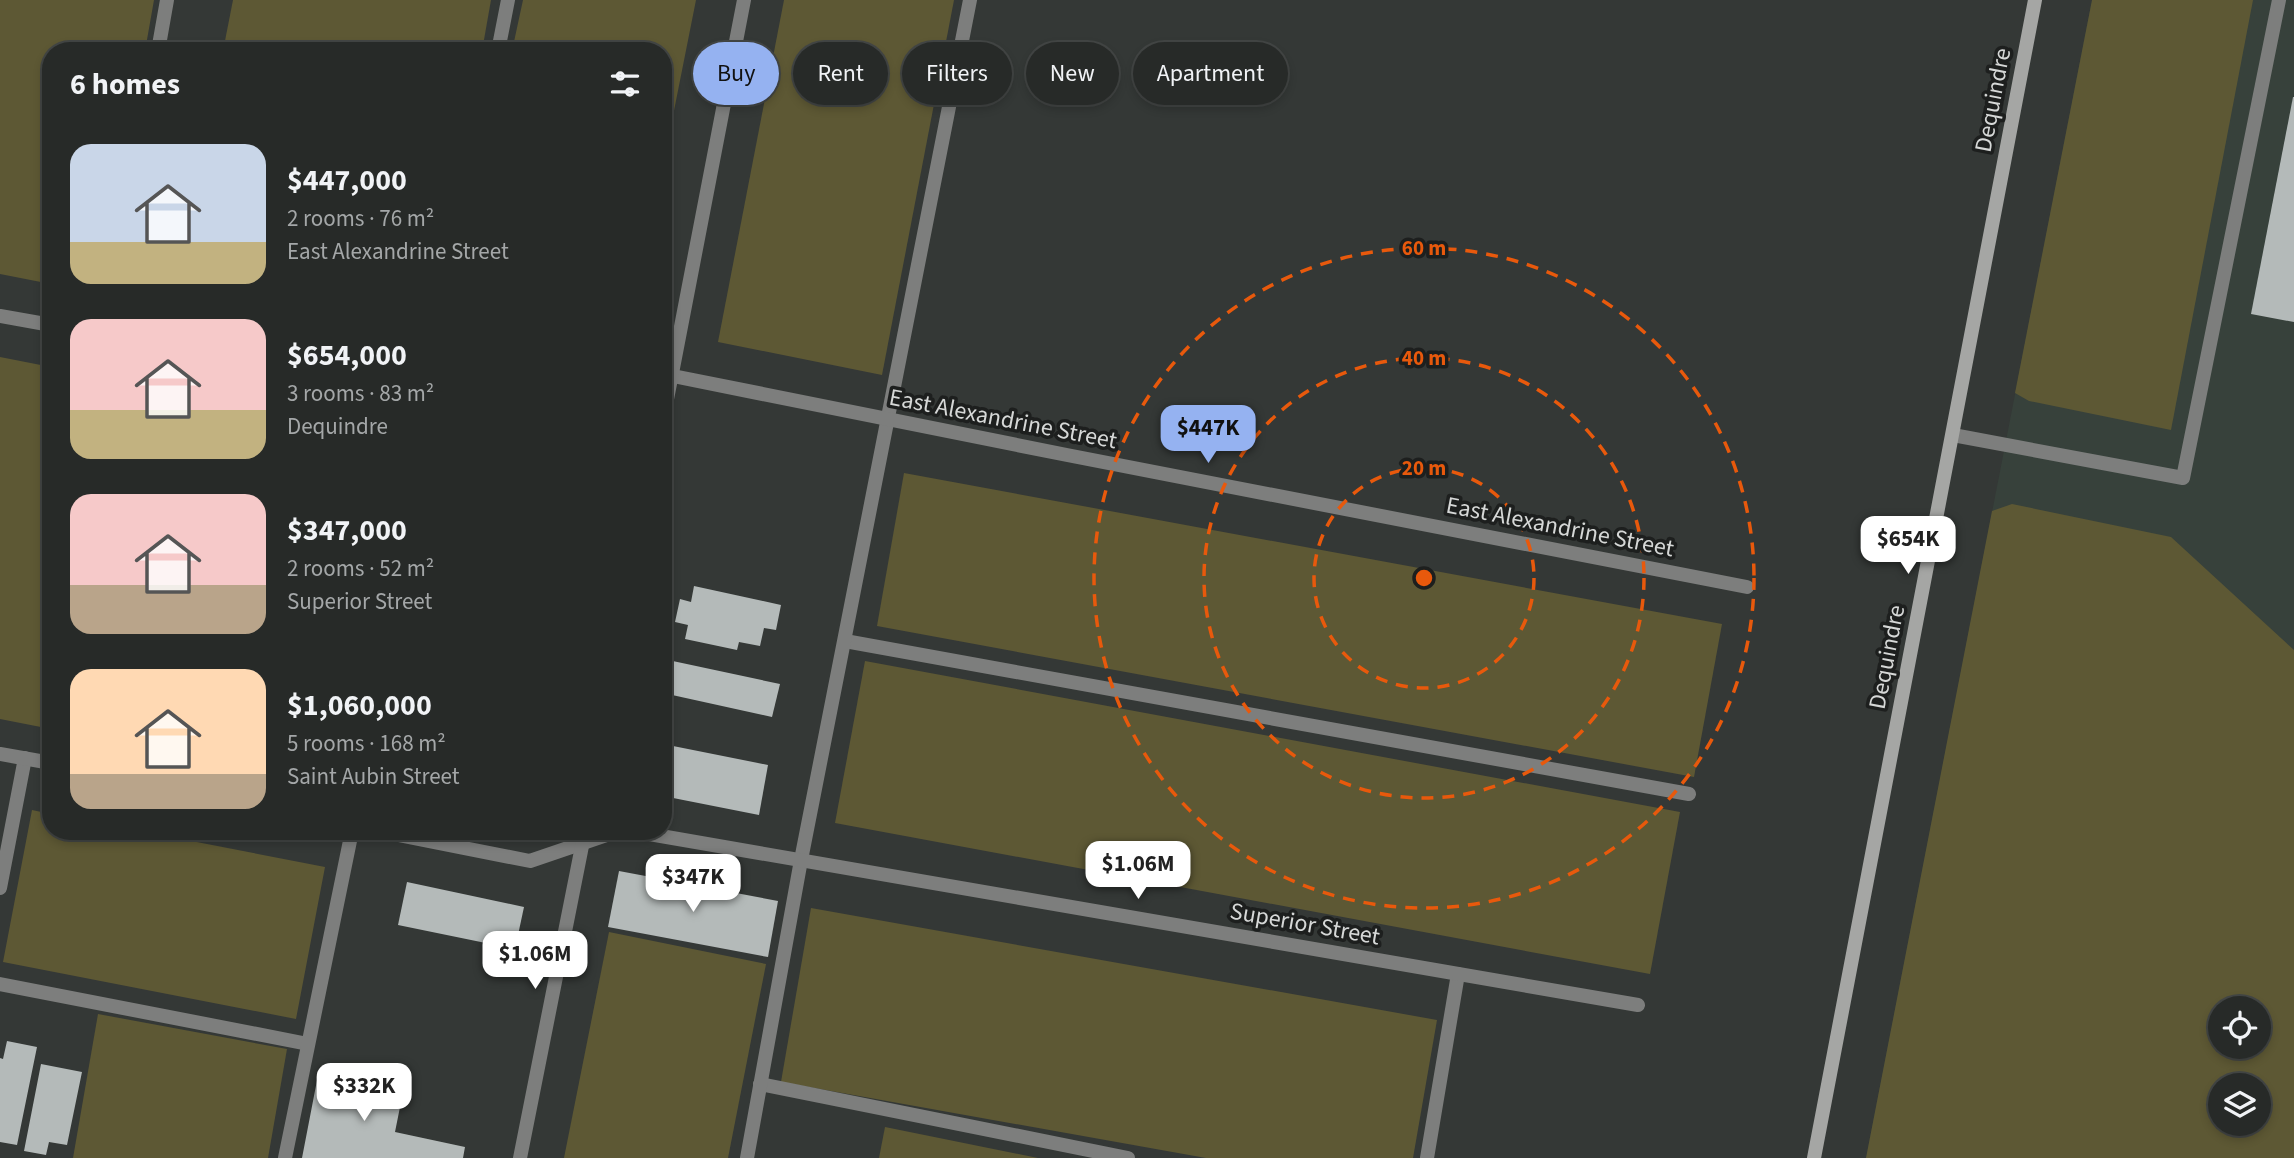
<!DOCTYPE html>
<meta charset="utf-8">
<style>
body{margin:0;font-family:"Source Sans 3",sans-serif;background:#333634;color:#f1f3f6;height:100vh;display:flex;flex-direction:column;font-size:26px;white-space:nowrap}
*{box-sizing:border-box;margin:0}
p{font-size:23px;color:#a4a7a8}
.icon{flex:none;width:38px;height:38px;fill:none;stroke:currentColor;stroke-width:2;stroke-linecap:round;stroke-linejoin:round}
.map{position:relative;flex:1;overflow:hidden}
.details{position:absolute;left:42px;top:42px;width:630px;height:798px;display:flex;flex-direction:column;background:#272a28;border-radius:28px;box-shadow:0 4px 10px #0003,0 0 0 2px #434645}
.details>*{flex:none}
.banner{position:absolute;left:693px;top:42px;width:665px;height:63px;display:flex;gap:14px}
.controls{position:absolute;left:2208px;top:996px;display:grid;gap:14px}
.controls a{display:grid;place-items:center;width:63px;height:63px;border-radius:50%;background:#272a28;box-shadow:0 4px 10px #0003,0 0 0 2px #434645;font-size:35px}
.price{position:absolute;translate:-50% -60px;padding:0 16px;border-radius:14px;background:#fff;color:#222;font-size:23px;line-height:46px;filter:drop-shadow(0 2px 4px #0008)}
.price::after{content:'';position:absolute;left:50%;top:42px;width:21px;height:16px;margin-left:-10px;background:inherit;clip-path:polygon(0 0,100% 0,50% 100%)}
.price.current{background:#95b2f1;color:#111}
ul{padding:0;list-style:none}
li{display:flex;align-items:center;gap:21px;height:175px;padding:0 28px}
li span{display:grid;place-items:center;flex:none;width:196px;height:140px;border-radius:21px;color:#555}
li>.icon{margin-inline-start:auto}
span .icon{width:84px;height:84px;fill:#fffc;stroke-width:1}
li b{font-size:30px}
h2{display:flex;justify-content:space-between;align-items:center;height:84px;padding:0 28px;font-size:30px}
.chip{padding:0 24px;border-radius:32px;background:#272a28;box-shadow:0 4px 10px #0003,0 0 0 2px #434645;font-size:24px;line-height:63px}
.chip.current{background:#95b2f1;color:#111}
.map>svg:first-child{display:block}
.built{fill:#37413b;fill-rule:evenodd}
.green{fill:#5d5834;fill-rule:evenodd}
.building{fill:#b4bab9}
.lines{fill:none;stroke-linecap:round;stroke-linejoin:round}
.lane{stroke:#7d7e7d;stroke-width:14}
.street{stroke:#7d7e7d;stroke-width:14}
.secondary{stroke:#a5a6a4;stroke-width:14}
.ring{fill:none;stroke:#e8590c;stroke-width:3.5;stroke-dasharray:12 9}
.labels{text-anchor:middle;dominant-baseline:central;stroke-width:7;stroke-linejoin:round;paint-order:stroke}
.street-label{font-size:24px;fill:#d6d8d7;stroke:#1d1f1e}
.centre{fill:#e8590c;stroke:#1d1f1e;stroke-width:3.5}
.ring-label{font-size:21px;text-anchor:middle;font-weight:bold;fill:#e8590c;stroke:#1d1f1e;stroke-width:7;stroke-linejoin:round;paint-order:stroke}
</style>
<div class="map">
<svg width="2294" height="1158" viewBox="0 0 2294 1158">
<rect width="100%" height="100%" fill="#343836"/>
<path class="built" d="M2092,0h202v1158h-428zM2221,1008h38v38h-38zM2221,1085h38v39h-38z"/>
<g class="green">
<polygon points="0,0 154,0 145,51 51,51 51,284 0,274"/>
<polygon points="233,0 491,0 482,51 223,51"/>
<polygon points="523,0 696,0 663,166 663,51 512,51"/>
<polygon points="784,0 954,0 882,375 718,342"/>
<polygon points="2092,0 2253,0 2171,430 2029,401 2015,393"/>
<polygon points="0,357 51,367 51,729 0,719"/>
<polygon points="904,473 1722,624 1694,777 877,626"/>
<path d="M2012,504l159,33 123,113v508h-428l126,-647zM2221,1008h38v38h-38zM2221,1085h38v39h-38z"/>
<polygon points="865,661 1680,812 1650,974 835,823"/>
<polygon points="32,810 51,814 51,831 140,831 325,867 296,1019 3,962"/>
<polygon points="811,908 1437,1020 1413,1158 1206,1158 781,1082"/>
<polygon points="609,932 766,964 728,1158 564,1158"/>
<polygon points="98,1014 287,1049 268,1158 73,1158"/>
<polygon points="885,1127 1038,1158 879,1158"/>
</g>
<g class="building">
<polygon points="2293,97 2294,97 2294,322 2251,314"/>
<polygon points="694,586 781,605 776,630 764,628 760,646 739,642 737,650 685,639 688,625 675,622 680,599 691,602"/>
<polygon points="668,660 780,684 772,717 663,693"/>
<polygon points="663,744 768,765 759,815 663,796"/>
<polygon points="619,871 778,901 768,957 608,927"/>
<polygon points="407,882 524,907 515,949 398,925"/>
<polygon points="7,1041 37,1047 17,1145 0,1142 0,1058 3,1059"/>
<polygon points="41,1064 82,1072 67,1145 49,1142 46,1155 24,1151"/>
<polygon points="319,1070 404,1087 395,1132 465,1147 463,1158 302,1158"/>
</g>
<g class="lines">
<g class="lane">
<polyline points="158,51 167,0"/>
<polyline points="498,51 508,0"/>
<polyline points="1953,435 2183,478 2279,0"/>
<polyline points="845,641 1689,794"/>
<polyline points="0,888 25,758"/>
<polyline points="0,984 308,1044"/>
<polyline points="760,1084 1128,1158"/>
<polyline points="285,1158 352,831"/>
<polyline points="747,1158 801,860 970,0"/>
<polyline points="1427,1158 1458,974"/>
</g>
<g class="street">
<polyline points="0,316 51,325"/>
<polyline points="663,374 1067,455 1747,587"/>
<polyline points="663,420 744,0"/>
<polyline points="0,754 51,763"/>
<polyline points="378,831 530,861 618,831"/>
<polyline points="632,831 1638,1005"/>
<polyline points="520,1158 585,831"/>
</g>
<polyline class="secondary" points="1814,1158 2035,0"/>
</g>
<g class="ring">
<circle cx="1424" cy="578" r="110"/>
<circle cx="1424" cy="578" r="220"/>
<circle cx="1424" cy="578" r="330"/>
</g>
<g class="labels">
<g class="street-label">
<text transform="translate(1993 100) rotate(-79)">Dequindre</text>
<text transform="translate(1003 419) rotate(11)">East Alexandrine Street</text>
<text transform="translate(1560 527) rotate(11)">East Alexandrine Street</text>
<text transform="translate(1887 657) rotate(-79)">Dequindre</text>
<text transform="translate(1305 924) rotate(10)">Superior Street</text>
</g>
</g>
<circle cx="1424" cy="578" r="10" class="centre"/>
<g class="ring-label">
<text x="1424" y="255">60 m</text>
<text x="1424" y="365">40 m</text>
<text x="1424" y="475">20 m</text>
</g>
</svg>
<div class="controls">
<a><svg class="icon" aria-label="locate" viewBox="0 0 24 24"><circle cx="12" cy="12" r="6"/><path d="M12 2v4M12 18v4M2 12h4M18 12h4"/></svg></a>
<a><svg class="icon" aria-label="layers" viewBox="0 0 24 24"><path d="M12 4l9 5-9 5-9-5zM3 14l9 5 9-5"/></svg></a>
</div>
<b class="price current" style="left:1208px;top:465px">$447K</b>
<b class="price" style="left:1908px;top:576px">$654K</b>
<b class="price" style="left:1138px;top:901px">$1.06M</b>
<b class="price" style="left:693px;top:914px">$347K</b>
<b class="price" style="left:535px;top:991px">$1.06M</b>
<b class="price" style="left:364px;top:1123px">$332K</b>
<div class="banner">
<a class="chip current">Buy</a>
<a class="chip">Rent</a>
<a class="chip">Filters</a>
<a class="chip">New</a>
<a class="chip">Apartment</a>
</div>
<section class="details">
<h2>6 homes<svg class="icon" aria-label="filters" viewBox="0 0 24 24"><path d="M4 7h16M4 17h16"/><circle cx="9" cy="7" r="2"/><circle cx="15" cy="17" r="2"/></svg></h2>
<ul>
<li><span style="background:linear-gradient(#c9d6e8 70%,#c2b280 0)"><svg class="icon" aria-label="home" viewBox="0 0 24 24"><path d="M3 11l9-7 9 7M6 9v11h12V9"/></svg></span><div><b>$447,000</b><p>2 rooms · 76 m²</p><p>East Alexandrine Street</p></div></li>
<li><span style="background:linear-gradient(#f6c9c9 65%,#c2b280 0)"><svg class="icon" aria-label="home" viewBox="0 0 24 24"><path d="M3 11l9-7 9 7M6 9v11h12V9"/></svg></span><div><b>$654,000</b><p>3 rooms · 83 m²</p><p>Dequindre</p></div></li>
<li><span style="background:linear-gradient(#f6c9c9 65%,#b9a48a 0)"><svg class="icon" aria-label="home" viewBox="0 0 24 24"><path d="M3 11l9-7 9 7M6 9v11h12V9"/></svg></span><div><b>$347,000</b><p>2 rooms · 52 m²</p><p>Superior Street</p></div></li>
<li><span style="background:linear-gradient(#ffd9b3 75%,#b9a48a 0)"><svg class="icon" aria-label="home" viewBox="0 0 24 24"><path d="M3 11l9-7 9 7M6 9v11h12V9"/></svg></span><div><b>$1,060,000</b><p>5 rooms · 168 m²</p><p>Saint Aubin Street</p></div></li>
</ul>
</section>
</div>
